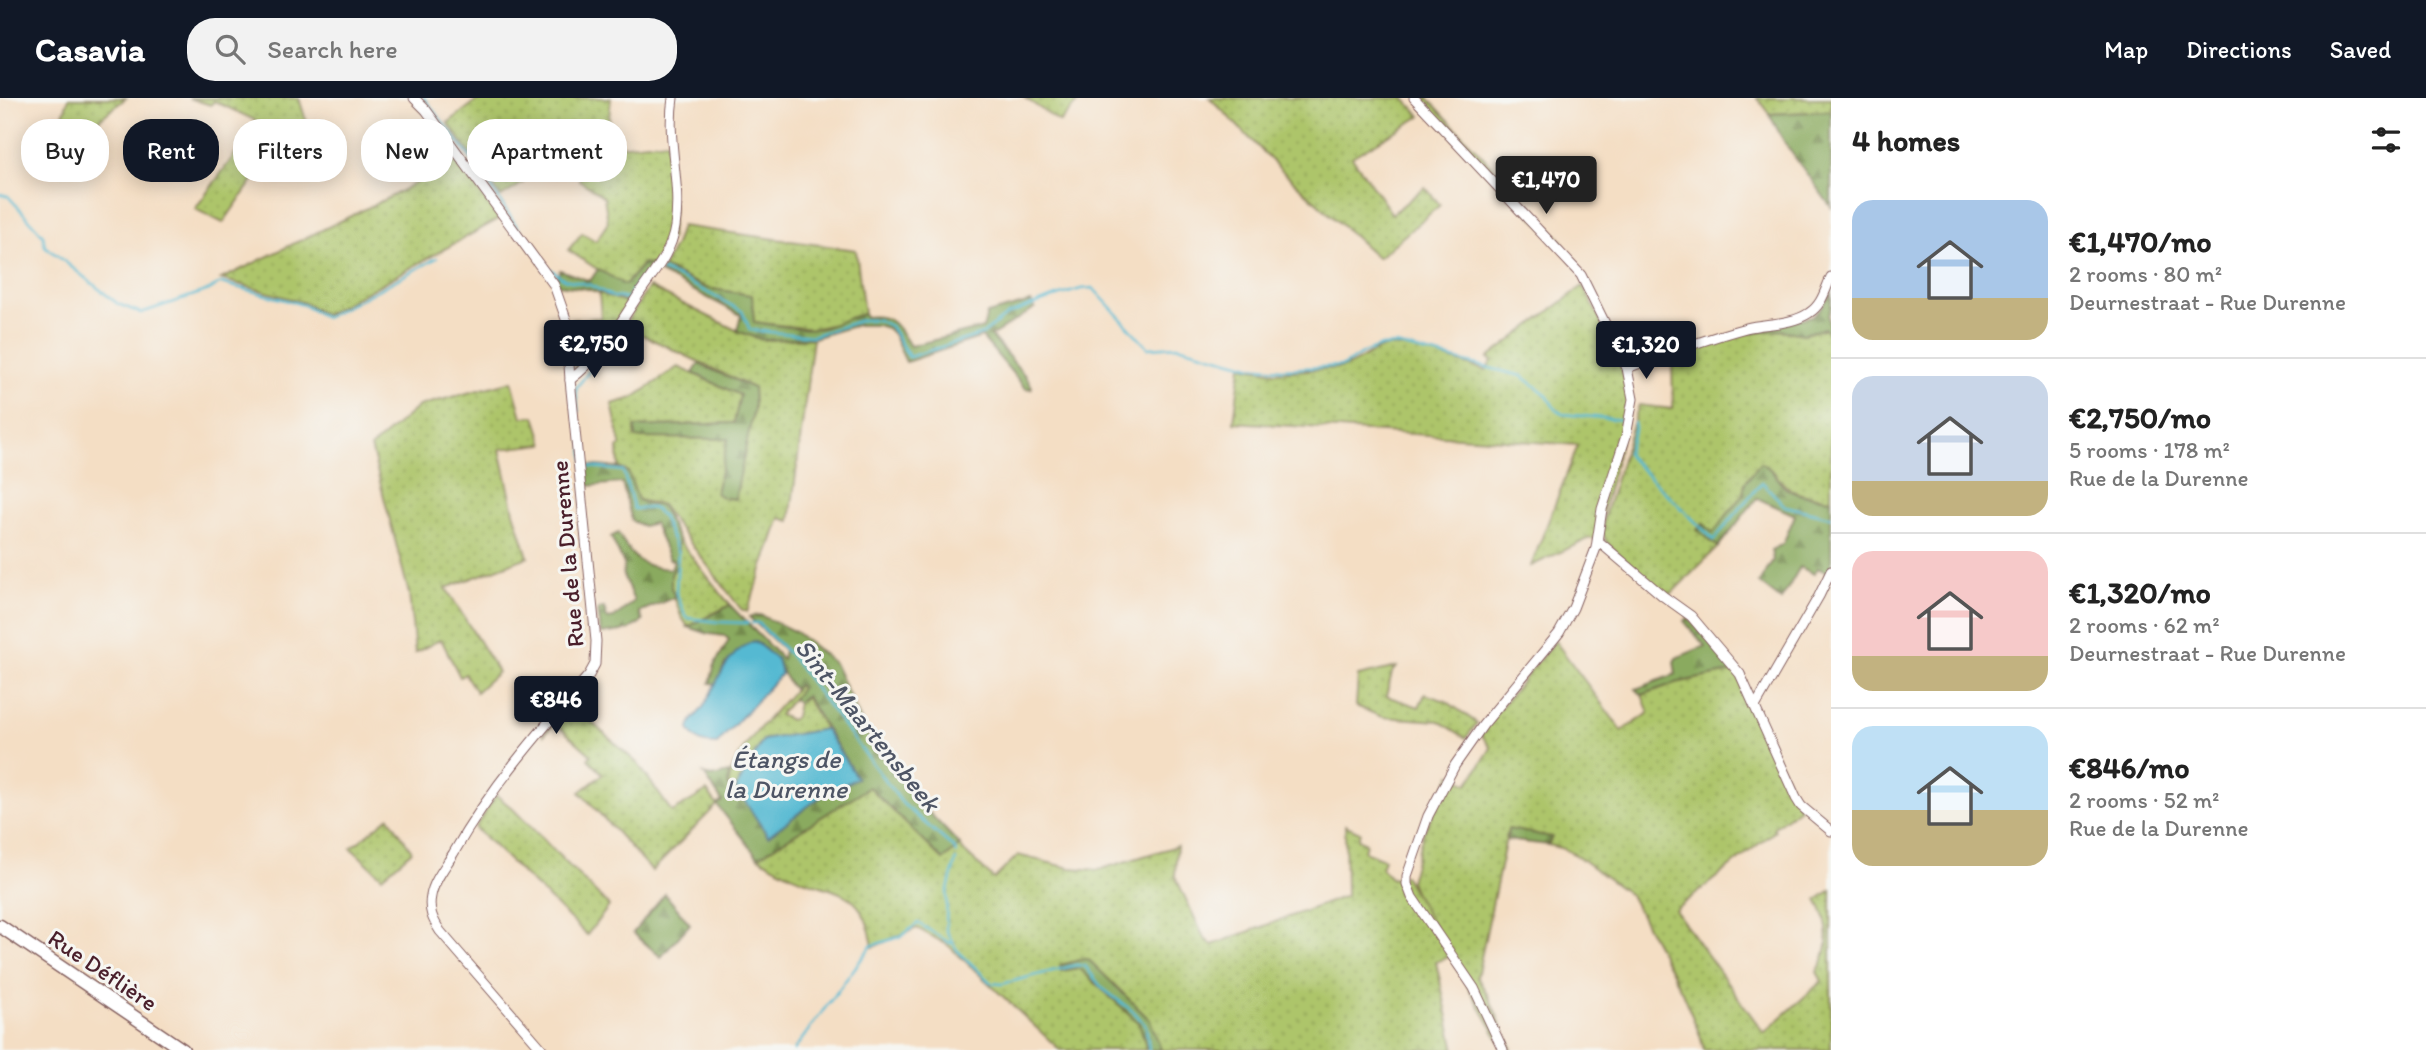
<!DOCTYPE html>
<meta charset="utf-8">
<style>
body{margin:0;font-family:Itim,sans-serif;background:#f2f2f2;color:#222;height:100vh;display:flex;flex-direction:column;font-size:26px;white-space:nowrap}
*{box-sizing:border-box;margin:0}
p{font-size:23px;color:#767676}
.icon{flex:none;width:38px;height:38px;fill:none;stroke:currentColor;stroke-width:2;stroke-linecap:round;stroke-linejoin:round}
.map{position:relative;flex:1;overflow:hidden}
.panel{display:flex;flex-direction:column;background:#fff;width:595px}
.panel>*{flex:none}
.top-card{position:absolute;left:21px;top:21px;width:665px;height:63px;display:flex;gap:14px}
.price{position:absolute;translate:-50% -60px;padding:0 16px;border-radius:7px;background:#111827;color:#fff;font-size:23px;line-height:46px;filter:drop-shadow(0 2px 4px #0008)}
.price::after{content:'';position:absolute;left:50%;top:42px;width:21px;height:16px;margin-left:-10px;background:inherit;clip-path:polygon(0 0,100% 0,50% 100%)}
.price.current{background:#222;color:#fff}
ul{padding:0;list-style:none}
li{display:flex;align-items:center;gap:21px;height:175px;padding:0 21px}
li+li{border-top:2px solid #e0e0e0}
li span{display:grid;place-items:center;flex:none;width:196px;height:140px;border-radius:21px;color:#555}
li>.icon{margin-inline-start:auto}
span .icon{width:84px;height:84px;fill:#fffc;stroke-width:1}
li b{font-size:30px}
h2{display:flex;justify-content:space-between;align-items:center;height:84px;padding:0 21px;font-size:30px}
.chip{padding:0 24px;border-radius:28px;background:#fff;box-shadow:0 4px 18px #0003;font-size:24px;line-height:63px}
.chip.current{background:#111827;color:#fff}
header{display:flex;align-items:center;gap:42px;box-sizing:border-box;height:98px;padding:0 35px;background:#111827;color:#fff}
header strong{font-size:33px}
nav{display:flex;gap:38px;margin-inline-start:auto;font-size:24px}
.search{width:490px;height:63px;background:#f2f2f2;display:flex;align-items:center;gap:18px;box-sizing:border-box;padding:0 24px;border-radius:28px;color:#767676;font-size:26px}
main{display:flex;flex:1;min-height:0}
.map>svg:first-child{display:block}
.grass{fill:url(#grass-dots);stroke:#7c724a;stroke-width:2}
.forest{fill:url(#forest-firs);stroke:#6a6444;stroke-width:2}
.water{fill:#54b9d2;stroke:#4f6c7e;stroke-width:2}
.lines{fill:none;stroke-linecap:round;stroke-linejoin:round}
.stream{stroke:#54b9d2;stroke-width:2.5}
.street-casing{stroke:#866261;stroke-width:11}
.secondary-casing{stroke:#866261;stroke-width:15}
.street{stroke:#fff;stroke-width:9}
.secondary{stroke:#fff;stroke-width:12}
.labels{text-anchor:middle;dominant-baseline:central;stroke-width:6;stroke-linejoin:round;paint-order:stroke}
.street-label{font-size:24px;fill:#4a1f2b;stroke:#f6f6f2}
.water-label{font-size:26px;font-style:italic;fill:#4e5565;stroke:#f6f6f2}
</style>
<header>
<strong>Casavia</strong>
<div class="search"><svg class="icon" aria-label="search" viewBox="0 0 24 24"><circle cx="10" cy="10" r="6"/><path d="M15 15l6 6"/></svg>Search here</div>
<nav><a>Map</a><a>Directions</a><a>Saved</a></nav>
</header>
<main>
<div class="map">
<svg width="1831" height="952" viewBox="0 0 1831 952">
<defs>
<pattern id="grass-dots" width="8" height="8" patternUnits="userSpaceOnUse" patternTransform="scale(1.75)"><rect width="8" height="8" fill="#adc56a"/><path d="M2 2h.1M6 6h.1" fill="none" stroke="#96a95c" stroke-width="1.8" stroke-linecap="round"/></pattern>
<pattern id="forest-firs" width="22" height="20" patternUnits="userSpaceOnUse" patternTransform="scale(1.75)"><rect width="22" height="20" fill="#8aaa5e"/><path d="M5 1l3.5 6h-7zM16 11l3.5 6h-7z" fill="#738a4e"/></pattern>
</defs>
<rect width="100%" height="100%" fill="#f6f6f2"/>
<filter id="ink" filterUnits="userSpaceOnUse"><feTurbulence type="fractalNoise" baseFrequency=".0143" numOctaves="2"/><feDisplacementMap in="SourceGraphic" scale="14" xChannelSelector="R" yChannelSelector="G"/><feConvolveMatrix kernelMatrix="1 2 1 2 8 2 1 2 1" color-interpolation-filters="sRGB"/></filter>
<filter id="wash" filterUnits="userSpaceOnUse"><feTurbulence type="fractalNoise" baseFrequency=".00686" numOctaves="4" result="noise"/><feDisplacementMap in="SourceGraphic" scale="28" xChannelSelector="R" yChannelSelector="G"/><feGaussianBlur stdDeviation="1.57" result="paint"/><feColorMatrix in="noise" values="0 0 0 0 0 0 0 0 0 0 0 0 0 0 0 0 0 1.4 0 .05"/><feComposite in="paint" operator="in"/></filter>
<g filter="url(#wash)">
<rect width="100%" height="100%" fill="#f4dec4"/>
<g class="grass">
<polygon points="69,0 126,0 47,63"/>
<polygon points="189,0 299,0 311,39 297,42 214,3 211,7"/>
<polygon points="480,0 611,0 609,20 618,48 667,43 673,110 671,140 657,169 644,165 625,187 620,186 568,152 582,135 596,143 608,124 604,99 579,82 593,50 569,39 555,63 519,78 523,85 501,99 448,25"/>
<polygon points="1025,0 1081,0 1060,24"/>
<polygon points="1210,0 1404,0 1421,18 1352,59 1392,116 1425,89 1440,107 1378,160 1280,71"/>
<polygon points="1420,0 1428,0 1562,143 1559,146 1461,45"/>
<polygon points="1757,0 1831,0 1831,13 1769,16"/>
<polygon points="255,29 298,48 273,58 265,65 223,125 195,111"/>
<polygon points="457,63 499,121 325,217 305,205 221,181 392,98"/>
<polygon points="681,128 856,152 864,216 848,223 812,231 754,224 751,197 706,190 663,169 675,147"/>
<path d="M1583,188c19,39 46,79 46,124l-34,130 -5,-2 -59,28 47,-121 -344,-23 7,-56 34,6 65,-4c16,-3 29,-17 45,-21 21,-4 78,17 101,23l6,-9 -4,-3z"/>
<polygon points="649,189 736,232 763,242 813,240 790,423 780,420 747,514 741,511 661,407 638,402 628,374 619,370 618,350 621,347 612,306 633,300 678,269 741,297 734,325 635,329 636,339 729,341 716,395 734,401 754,310 753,290 624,228"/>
<polygon points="599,194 628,205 610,234 578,271 575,269 571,222 601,220"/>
<path d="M1825,230l6,11v160c-32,-5 -39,-2 -59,-29l-27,13 -2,11 -30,40 -16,-4 21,17 -50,50 -60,-53 -5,-10 1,-17 35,-112 34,4 -1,-53 22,-9 55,-17 1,3 30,-3 24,4z"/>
<polygon points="512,283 522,319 535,318 544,346 500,351 514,414 528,459 446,490 498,574 476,594 465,576 460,579 441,541 415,555 409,496 371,349 419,308"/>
<polygon points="678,441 730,507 688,529 681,518 671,490 671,476 678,466"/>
<path d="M1555,543l67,90 27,-18 -7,-18 33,-12 61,-12 64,137 -27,20 2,3 -100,79 89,123 58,-52 -5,-9c14,-22 14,-49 0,-72l14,-10v160h-127l-4,-15 -18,-43 -52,-97 -54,-40 -12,-6 -16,-4 3,-7 -43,-9 -31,148 12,20 23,53h-7l-86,-147 -9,-22 13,-47 28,-59 17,9 23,-36 -11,-15z"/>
<polygon points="1397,569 1392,575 1386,598 1419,609 1425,596 1446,603 1477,625 1466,640 1439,623 1382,619 1356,608 1358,578"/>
<path d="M798,587l4,3 -23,27 12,5 4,-3 3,-14 7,-7 20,33 -62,11 -27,48 -8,-1c2,-36 48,-74 70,-102z"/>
<polygon points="569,604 638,666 672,714 707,693 717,707 652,773 580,694 603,676 588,661 591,657 555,625 544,637 543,636"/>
<path d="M869,689l74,73 17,-15 4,6 30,28 24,-24 52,13 28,2 79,-24 -2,30 29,62 8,7 134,-49 -1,-71 15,7 -2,7 8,4 -2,8 20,8 -3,9 11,11 12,-4 47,81 -15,6 19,88h-294l-11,-30 -62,-61h-4l-23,12 18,-3 55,50 8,9 5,23h-87l-112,-105 -31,-17 -44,19c-9,-57 -32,-52 -75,-69 -14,-6 -27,-14 -40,-21z"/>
<polygon points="496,697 512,710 609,808 587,837 475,730"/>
<polygon points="389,719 412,753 382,779 351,750"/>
</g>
<g class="forest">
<polygon points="1831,13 1831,109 1786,47 1769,16"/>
<polygon points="644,165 657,169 628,205 588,191 559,187 556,181 560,172 590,183 598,171 625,187"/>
<path d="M663,169l43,21 46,7 2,27c17,2 51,9 68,6 14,-3 28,-13 42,-14l1,3c28,-3 32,8 45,29l73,-18 4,-14 44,-12 4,6 -44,28 37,43 4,8 -1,2 -6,-1 -43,-51 -76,25 -13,-28 -6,-6 -10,-3h-20l-44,13 -50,2 -26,-9 4,-16 -81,-42z"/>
<polygon points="1831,195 1831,209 1828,218 1831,241 1825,230 1804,236 1780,232 1749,235 1749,232 1812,218 1821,210"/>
<polygon points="699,266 753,290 754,310 735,401 722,399 716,395 728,341 636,340 635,329 734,325 740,297 693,275"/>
<path d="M1760,365c14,4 16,19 27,26 13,8 30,8 44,10v65l-3,9 -10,-5 -4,6 -14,-7 -19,33 -22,-17 14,-23 -2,-10 12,-6 12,-29 -38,-17 -39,49 -21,-17 6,-7 10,10 30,-39 2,-11z"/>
<path d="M586,367l33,3 9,4 10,28 13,5h10l17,34v25l-7,10v14l4,9 -36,15 4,9 -15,9 -27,4 -3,-25 6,-1 3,11 7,-1 20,-17 -11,-26 1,-11 -13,-27 7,-4c15,26 21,34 53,36l3,-9 -5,-1 -15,-36 -11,3 -11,-5 -10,-38 -34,3z"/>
<path d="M730,507l52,54 2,-9 -35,-33 11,-2 36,17 38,31 36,77 49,62 41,43 -17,15 -74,-73 -111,70 -41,-52 5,-4 -18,-27 7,3 18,-4 -1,14 8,1 32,48 51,-38 38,-20 -51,-82 -8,7 -5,-4 8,-11 -3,-3 -4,5c-17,-21 -15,-34 -40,-49l-29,23 -9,20 -6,-1 5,-19 14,-24 -4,-4 -16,-2 -21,-7z"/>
<polygon points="1688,520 1736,573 1675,585 1642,597 1636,591 1676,576 1674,564 1676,560 1705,548 1684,523"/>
<polygon points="1508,731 1552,739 1548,747 1507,742"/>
<polygon points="665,796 690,826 661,859 633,835"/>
<polygon points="1084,861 1088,861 1150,922 1161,952 1147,952 1139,925 1079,870 1061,873 1060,867"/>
</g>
<g class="water">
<path d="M754,543l23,18 4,15 -64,70c-16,0 -20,-2 -28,-15 1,-10 10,-15 15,-23 14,-24 22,-54 50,-65z"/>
<polygon points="825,631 857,680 819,700 768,738 736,690 763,642"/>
</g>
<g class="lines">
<g class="stream">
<polyline points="424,0 476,67 524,139"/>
<polyline points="0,96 8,98 43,137 45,148 118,206 141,215 209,192 221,185 304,207 325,220 437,160"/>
<polyline points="545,167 564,181 590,187 613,199 631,201"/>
<polyline points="662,173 680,180 742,213 750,232 812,238 862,222 878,222 890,228 909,259 983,236 1007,217 1051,200 1081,191 1093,190 1148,250 1178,248 1250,268 1281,271 1343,268 1363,255 1382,248 1396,247 1522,278 1546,296 1555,311 1563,316 1623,322"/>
<polyline points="628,199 639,182 649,175"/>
<polyline points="578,313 576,290 602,257"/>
<polyline points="1634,325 1635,330 1627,355 1629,359 1714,442 1762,384 1785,408 1831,419"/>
<polyline points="582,340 585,368 623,373 634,411 651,410 656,412 662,418 678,455 676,495 685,517 688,520 719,524 748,525"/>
<polyline points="752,525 758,525 789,556 903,706 955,751 956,756"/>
<polyline points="956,762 947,795 946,832 957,852 991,885 1002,886 1076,867 1085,868 1102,890 1135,915 1146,928 1149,952"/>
<polyline points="794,952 871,848 902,838 918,825 950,845 953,844"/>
</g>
</g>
</g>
<g filter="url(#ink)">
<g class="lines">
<defs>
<g id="street">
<path d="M414,0l12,12 128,175 12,34 4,61 26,261 -1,23 -6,11c-50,57 -98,112 -136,179 -8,13 -20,28 -22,42 -3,14 2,24 9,35l103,119"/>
<polyline points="1414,0 1581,177 1627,270 1633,301 1626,338 1602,411 1596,450 1573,510 1559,535 1483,627 1455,667 1428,718 1407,778 1407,786 1412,799 1474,890 1503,952"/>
<path d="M1627,270c40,-15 78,-29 119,-40 20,-5 45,-3 63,-15 13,-8 16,-23 22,-36"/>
<path d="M570,282c30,-23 48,-53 67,-83 15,-23 34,-43 38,-70 7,-43 -9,-86 -2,-129"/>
<polyline points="1598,443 1663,498 1691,518 1740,576 1796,700 1801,708 1831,733"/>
<polyline points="1756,607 1819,498 1831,473"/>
</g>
<polyline id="secondary" points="0,828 183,952"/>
</defs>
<use href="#street" class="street-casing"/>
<use href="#secondary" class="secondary-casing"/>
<use href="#street" class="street"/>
<use href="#secondary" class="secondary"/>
</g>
</g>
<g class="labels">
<g class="street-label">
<text transform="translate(567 456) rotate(-95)">Rue de la Durenne</text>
<text transform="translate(103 872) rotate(34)">Rue Déflière</text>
</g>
<g class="water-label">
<text transform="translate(868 627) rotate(51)">Sint-Maartensbeek</text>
<text x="786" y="661">Étangs de<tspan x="786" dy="30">la Durenne</tspan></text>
</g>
</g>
</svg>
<b class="price current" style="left:1546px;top:118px">€1,470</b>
<b class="price" style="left:594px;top:282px">€2,750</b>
<b class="price" style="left:1646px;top:283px">€1,320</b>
<b class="price" style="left:556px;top:638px">€846</b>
<div class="top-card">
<a class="chip">Buy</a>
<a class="chip current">Rent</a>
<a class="chip">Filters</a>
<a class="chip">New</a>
<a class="chip">Apartment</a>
</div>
</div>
<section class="panel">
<h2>4 homes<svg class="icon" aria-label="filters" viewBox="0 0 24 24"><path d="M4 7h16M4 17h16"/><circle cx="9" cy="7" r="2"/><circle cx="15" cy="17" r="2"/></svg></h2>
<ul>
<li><span style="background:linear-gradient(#a9c7e8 70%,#c2b280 0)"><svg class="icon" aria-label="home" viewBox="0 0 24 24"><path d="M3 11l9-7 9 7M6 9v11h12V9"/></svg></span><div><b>€1,470/mo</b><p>2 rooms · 80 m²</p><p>Deurnestraat - Rue Durenne</p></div></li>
<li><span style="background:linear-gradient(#c9d6e8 75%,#c2b280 0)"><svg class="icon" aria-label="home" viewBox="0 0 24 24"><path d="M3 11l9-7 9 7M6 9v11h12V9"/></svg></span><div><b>€2,750/mo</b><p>5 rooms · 178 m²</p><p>Rue de la Durenne</p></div></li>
<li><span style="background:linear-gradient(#f6c9c9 75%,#c2b280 0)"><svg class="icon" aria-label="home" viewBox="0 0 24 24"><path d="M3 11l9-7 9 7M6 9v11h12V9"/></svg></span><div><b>€1,320/mo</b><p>2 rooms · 62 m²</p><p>Deurnestraat - Rue Durenne</p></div></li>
<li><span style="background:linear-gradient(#bfe0f5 60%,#c2b280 0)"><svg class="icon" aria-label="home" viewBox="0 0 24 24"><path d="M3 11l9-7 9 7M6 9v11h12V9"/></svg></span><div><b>€846/mo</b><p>2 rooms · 52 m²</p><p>Rue de la Durenne</p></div></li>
</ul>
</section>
</main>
